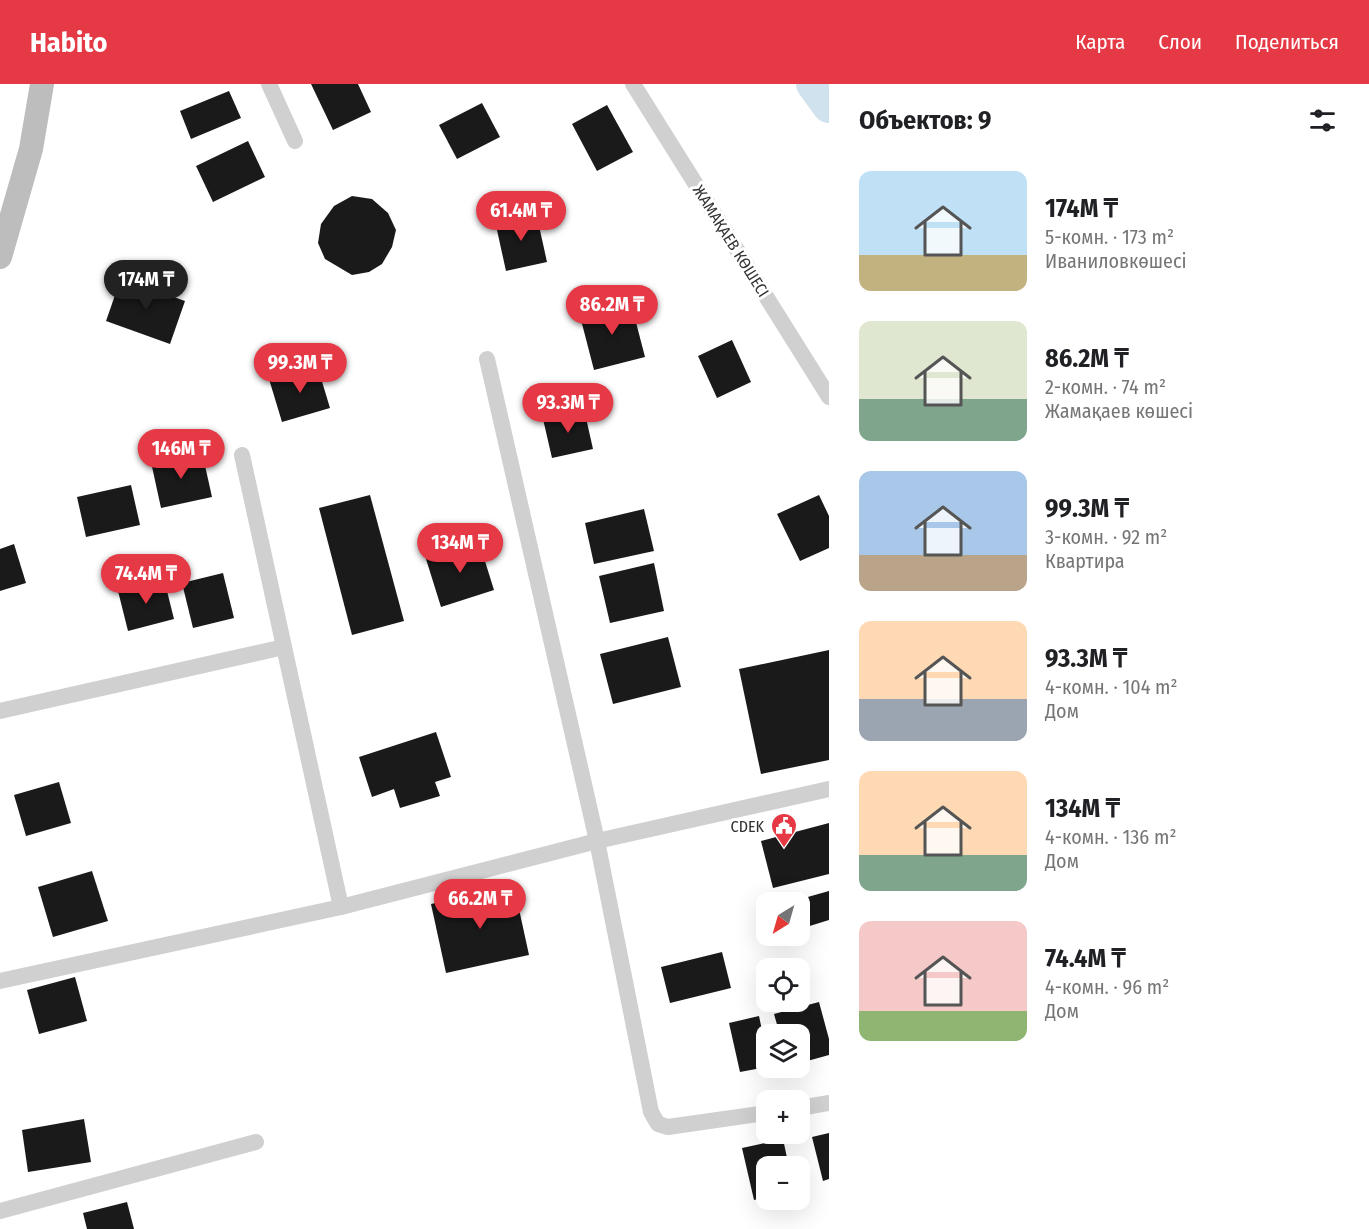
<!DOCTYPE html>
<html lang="ru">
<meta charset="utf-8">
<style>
body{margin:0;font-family:"Fira Sans Condensed",sans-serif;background:#f6f6f6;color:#202124;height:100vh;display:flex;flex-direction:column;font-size:22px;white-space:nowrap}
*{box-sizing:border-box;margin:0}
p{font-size:20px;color:#757577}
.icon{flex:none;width:33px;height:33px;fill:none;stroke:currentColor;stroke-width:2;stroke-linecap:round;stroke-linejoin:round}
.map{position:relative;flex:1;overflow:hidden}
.sheet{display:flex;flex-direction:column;background:#fff;width:540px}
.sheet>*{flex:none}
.needle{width:39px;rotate:217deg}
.controls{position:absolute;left:756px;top:808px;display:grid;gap:12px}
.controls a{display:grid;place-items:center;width:54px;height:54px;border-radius:12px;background:#fff;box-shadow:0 6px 24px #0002;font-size:30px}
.price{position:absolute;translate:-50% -51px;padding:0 14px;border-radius:21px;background:#e63946;color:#fff;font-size:20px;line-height:39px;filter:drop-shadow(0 2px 3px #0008)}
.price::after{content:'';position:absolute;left:50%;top:36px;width:18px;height:14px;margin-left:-9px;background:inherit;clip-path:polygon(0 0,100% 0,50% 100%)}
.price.selected{background:#222;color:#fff}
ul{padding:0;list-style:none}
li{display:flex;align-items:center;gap:18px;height:150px;padding:0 30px}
li span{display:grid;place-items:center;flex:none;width:168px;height:120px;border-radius:12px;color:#555}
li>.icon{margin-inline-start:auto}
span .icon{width:72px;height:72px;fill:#fffc;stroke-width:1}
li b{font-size:26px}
h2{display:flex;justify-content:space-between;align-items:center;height:72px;padding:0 30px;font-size:26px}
header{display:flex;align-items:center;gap:36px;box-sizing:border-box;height:84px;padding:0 30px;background:#e63946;color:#fff}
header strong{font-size:28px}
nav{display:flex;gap:33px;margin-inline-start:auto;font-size:21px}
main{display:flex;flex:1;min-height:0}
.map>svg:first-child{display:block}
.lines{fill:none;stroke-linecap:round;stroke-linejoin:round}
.river{stroke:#cfe2ee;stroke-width:34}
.building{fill:#1a1a1a}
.street{stroke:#d0d0d0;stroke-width:16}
.secondary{stroke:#bdbdbd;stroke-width:24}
.labels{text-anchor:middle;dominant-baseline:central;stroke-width:6;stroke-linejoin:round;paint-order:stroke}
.street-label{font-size:16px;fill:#333;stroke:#fff}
.poi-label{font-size:16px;fill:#333;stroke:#fff;text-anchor:end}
</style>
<header>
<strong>Habito</strong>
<nav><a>Карта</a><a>Слои</a><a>Поделиться</a></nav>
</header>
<main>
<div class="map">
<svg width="829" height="1145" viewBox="0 0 829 1145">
<rect width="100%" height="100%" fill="#fff"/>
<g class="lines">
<polyline class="river" points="813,0 829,22"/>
</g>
<g class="building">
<polygon points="311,0 358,0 371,28 333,46"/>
<polygon points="229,7 241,34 191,55 180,27"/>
<polygon points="482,19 500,53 457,75 439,41"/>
<polygon points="607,21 633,68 597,87 572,40"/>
<polygon points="248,57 265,93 213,118 196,82"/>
<polygon points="352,112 372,115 388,129 396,146 392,163 382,180 369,188 352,191 325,175 318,159 321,140 334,122"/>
<polygon points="536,128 547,178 506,187 495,137"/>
<polygon points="121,194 185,217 170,260 106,237"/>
<polygon points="631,219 645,273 594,286 580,232"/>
<polygon points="732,256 751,298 717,314 698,272"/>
<polygon points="317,281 330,324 282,338 269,295"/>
<polygon points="584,325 593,365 552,374 543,335"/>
<polygon points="202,368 212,413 161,424 151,378"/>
<polygon points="131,401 140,441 86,453 77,413"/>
<polygon points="370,411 404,537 352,551 319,424"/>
<polygon points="819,411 829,432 829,464 800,477 777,430"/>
<polygon points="644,425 654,467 594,480 585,439"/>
<polygon points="479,458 494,506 441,523 426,475"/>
<polygon points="14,460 26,499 0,507 0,465"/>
<polygon points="654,479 664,527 610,539 599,492"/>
<polygon points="223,489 234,534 193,544 182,499"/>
<polygon points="164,495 174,535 128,547 118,507"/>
<polygon points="668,553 681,603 613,620 600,570"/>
<polygon points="829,566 829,676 761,690 739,585"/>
<polygon points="436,648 451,693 435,698 440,712 400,724 394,705 372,713 359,673"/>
<polygon points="59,698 71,739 26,752 14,711"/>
<polygon points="829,739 829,790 773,804 761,757"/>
<polygon points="92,787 108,837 53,853 38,803"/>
<polygon points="514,802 529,871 446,889 431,820"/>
<polygon points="829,807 829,836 800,845 800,819 790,818"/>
<polygon points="722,868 731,904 670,919 661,883"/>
<polygon points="75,893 87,937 39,950 27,906"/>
<polygon points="819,918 829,955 829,971 800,979 800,951 780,951 774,930"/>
<polygon points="759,932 766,965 766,983 740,988 729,939"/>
<polygon points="84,1035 91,1078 28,1088 22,1046"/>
<polygon points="829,1049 829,1095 823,1097 812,1053"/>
<polygon points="783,1055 789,1083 766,1083 766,1113 754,1116 742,1064"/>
<polygon points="127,1118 134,1145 87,1145 83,1129"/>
</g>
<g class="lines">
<g class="street">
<polyline points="269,0 295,57"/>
<polyline points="633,0 829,313"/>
<polyline points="487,275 597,757 651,1028 658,1040 668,1043 766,1029"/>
<polyline points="242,371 341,823"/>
<polyline points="0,627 284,563"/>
<polyline points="0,897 341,823 597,757 829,705"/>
<polyline points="800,1024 829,1019"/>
<polyline points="0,1127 256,1058"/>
</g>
<polyline class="secondary" points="0,173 31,65 42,0"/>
</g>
<defs>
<symbol id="civic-pin" viewBox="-11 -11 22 30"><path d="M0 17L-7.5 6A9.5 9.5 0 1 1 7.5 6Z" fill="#e63946" stroke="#fff"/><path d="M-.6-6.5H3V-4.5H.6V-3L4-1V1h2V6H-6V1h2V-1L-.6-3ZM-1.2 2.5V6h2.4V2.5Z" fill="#fff"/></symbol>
</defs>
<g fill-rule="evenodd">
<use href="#civic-pin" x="769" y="727" width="30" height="40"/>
</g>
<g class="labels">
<g class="street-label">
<text transform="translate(731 157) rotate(58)">ЖАМАҚАЕВ КӨШЕСІ</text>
</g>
<g class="poi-label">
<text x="764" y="742">CDEK</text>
</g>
</g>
</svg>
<div class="controls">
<a><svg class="needle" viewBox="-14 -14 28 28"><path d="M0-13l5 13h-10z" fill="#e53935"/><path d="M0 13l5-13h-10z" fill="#757577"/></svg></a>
<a><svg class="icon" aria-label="locate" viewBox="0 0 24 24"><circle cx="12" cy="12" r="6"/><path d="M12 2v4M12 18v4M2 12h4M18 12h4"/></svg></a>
<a><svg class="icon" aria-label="layers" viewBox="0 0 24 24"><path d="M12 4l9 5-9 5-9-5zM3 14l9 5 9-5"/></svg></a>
<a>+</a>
<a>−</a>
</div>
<b class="price" style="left:521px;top:158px">61.4M ₸</b>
<b class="price selected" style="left:146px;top:227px">174M ₸</b>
<b class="price" style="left:612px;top:252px">86.2M ₸</b>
<b class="price" style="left:300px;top:310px">99.3M ₸</b>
<b class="price" style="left:568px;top:350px">93.3M ₸</b>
<b class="price" style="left:181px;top:396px">146M ₸</b>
<b class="price" style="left:460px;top:490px">134M ₸</b>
<b class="price" style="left:146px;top:521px">74.4M ₸</b>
<b class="price" style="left:480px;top:846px">66.2M ₸</b>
</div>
<section class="sheet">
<h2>Объектов: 9<svg class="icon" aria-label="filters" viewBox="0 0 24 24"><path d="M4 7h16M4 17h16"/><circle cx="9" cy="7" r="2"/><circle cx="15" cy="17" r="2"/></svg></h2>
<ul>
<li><span style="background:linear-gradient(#bfe0f5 70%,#c2b280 0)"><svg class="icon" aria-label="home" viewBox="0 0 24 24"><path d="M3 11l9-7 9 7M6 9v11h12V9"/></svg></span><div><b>174M ₸</b><p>5-комн. · 173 m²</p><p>Иваниловкөшесі</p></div></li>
<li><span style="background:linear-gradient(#dfe7d0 65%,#7fa58c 0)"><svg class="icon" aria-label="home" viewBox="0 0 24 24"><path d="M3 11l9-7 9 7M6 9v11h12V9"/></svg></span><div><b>86.2M ₸</b><p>2-комн. · 74 m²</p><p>Жамақаев көшесі</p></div></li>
<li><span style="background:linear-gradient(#a9c7e8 70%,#b9a48a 0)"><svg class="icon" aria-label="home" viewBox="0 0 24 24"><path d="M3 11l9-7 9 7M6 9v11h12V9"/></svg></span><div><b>99.3M ₸</b><p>3-комн. · 92 m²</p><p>Квартира</p></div></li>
<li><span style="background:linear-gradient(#ffd9b3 65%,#9aa5b1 0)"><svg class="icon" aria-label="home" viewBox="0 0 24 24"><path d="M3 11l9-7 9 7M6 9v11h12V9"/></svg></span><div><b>93.3M ₸</b><p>4-комн. · 104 m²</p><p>Дом</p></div></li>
<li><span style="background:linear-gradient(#ffd9b3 70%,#7fa58c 0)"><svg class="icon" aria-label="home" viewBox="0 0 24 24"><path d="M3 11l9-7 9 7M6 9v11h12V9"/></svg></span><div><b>134M ₸</b><p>4-комн. · 136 m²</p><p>Дом</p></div></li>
<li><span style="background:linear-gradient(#f6c9c9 75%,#8fb573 0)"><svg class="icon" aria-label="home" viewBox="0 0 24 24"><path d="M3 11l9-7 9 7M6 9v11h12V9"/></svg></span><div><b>74.4M ₸</b><p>4-комн. · 96 m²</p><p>Дом</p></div></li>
</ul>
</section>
</main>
